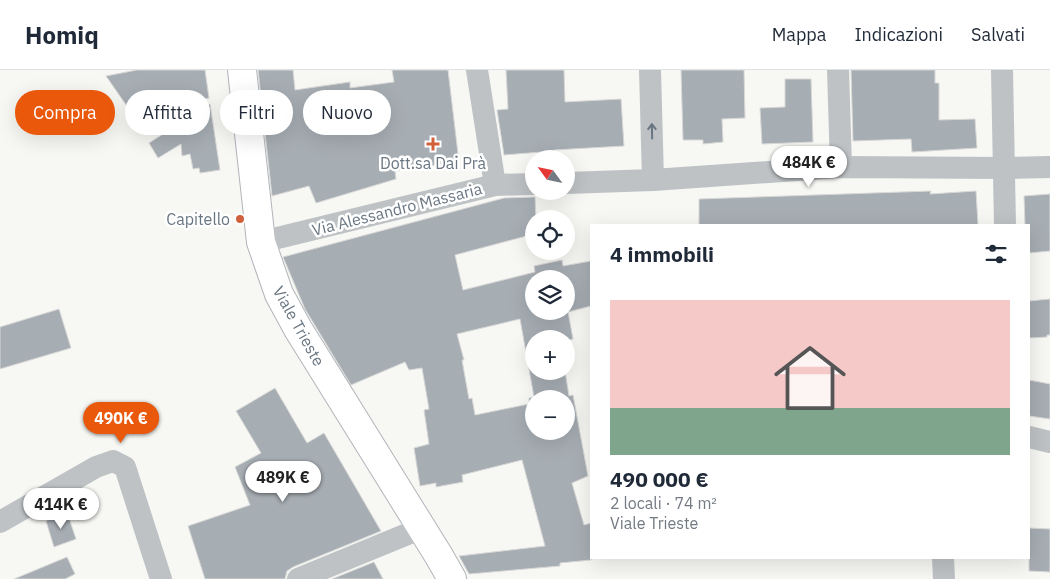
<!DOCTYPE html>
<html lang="it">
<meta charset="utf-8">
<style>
body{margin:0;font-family:"IBM Plex Sans",sans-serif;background:#f2f2f3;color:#1f2937;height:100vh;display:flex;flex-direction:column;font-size:19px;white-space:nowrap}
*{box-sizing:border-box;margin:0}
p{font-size:16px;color:#747a83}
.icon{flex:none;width:28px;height:28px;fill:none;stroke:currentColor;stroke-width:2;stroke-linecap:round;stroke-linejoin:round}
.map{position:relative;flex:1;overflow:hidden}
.details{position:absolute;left:590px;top:154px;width:440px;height:335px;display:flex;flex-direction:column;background:#fff;border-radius:0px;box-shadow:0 5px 20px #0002}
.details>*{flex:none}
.guide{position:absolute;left:15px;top:20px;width:475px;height:45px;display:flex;gap:10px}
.needle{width:32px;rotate:303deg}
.fabs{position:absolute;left:525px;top:80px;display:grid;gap:10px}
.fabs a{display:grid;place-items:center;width:50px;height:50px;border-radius:50%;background:#fff;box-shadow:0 5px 20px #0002;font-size:25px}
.price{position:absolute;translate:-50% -42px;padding:0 11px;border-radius:18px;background:#fff;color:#222;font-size:16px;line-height:32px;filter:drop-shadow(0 1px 2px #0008)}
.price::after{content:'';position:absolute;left:50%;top:30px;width:15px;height:11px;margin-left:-8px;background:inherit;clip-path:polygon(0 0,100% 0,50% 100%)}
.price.on{background:#ea580c;color:#fff}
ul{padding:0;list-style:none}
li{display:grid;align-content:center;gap:10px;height:265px;padding:0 20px}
li span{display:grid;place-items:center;height:155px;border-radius:0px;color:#555}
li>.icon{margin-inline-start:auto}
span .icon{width:90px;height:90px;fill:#fffc;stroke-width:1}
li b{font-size:21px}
h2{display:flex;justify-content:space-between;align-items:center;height:60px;padding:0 20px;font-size:21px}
.chip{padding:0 18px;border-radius:22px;background:#fff;box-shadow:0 5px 20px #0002;font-size:18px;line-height:45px}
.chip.on{background:#ea580c;color:#fff}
header{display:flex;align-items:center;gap:30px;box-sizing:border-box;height:70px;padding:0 25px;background:#fff;border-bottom:1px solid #e0e1e3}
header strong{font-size:24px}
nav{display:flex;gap:28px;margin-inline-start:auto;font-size:18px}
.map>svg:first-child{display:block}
.building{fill:#a6adb3;stroke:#d8d8d7;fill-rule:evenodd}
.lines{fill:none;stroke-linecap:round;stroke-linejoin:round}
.secondary-casing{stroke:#b1b5ba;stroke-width:30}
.street{stroke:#bec2c5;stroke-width:22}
.secondary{stroke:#fff;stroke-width:28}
.oneway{stroke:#697682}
.poi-dot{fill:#d1603a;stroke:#fff;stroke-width:2}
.labels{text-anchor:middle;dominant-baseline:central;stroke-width:5;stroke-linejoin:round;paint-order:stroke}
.poi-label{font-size:16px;fill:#697682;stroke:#fff}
.street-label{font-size:16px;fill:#697682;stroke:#fff}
</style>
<header>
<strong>Homiq</strong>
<nav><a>Mappa</a><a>Indicazioni</a><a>Salvati</a></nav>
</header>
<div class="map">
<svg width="1050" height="509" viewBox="0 0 1050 509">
<rect width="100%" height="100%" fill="#f7f7f4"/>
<g class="building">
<polygon points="137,0 205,0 209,28 131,42 106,6"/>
<polygon points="258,0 293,0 295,20 350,12 350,18 394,12 392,0 448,0 459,92 395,101 396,109 316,133 309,116 272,126"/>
<polygon points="506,0 564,0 565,32 621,29 624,76 554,80 554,81 504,85 497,40 508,39"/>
<polygon points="681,0 744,0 745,48 722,49 723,72 703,74 703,70 683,70"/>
<polygon points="851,0 935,0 935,13 939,13 939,50 975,49 977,78 912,82 911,69 853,71"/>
<polygon points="785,9 811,9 813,72 762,74 760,38 785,37"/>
<polygon points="210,34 220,100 200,103 199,98 193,99 190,84 182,86 181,74 158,88 149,73"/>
<polygon points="931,121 930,124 976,121 978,155 699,155 699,129"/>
<polygon points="1050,124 1050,181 1029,183 1029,155 1025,155 1024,126"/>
<path d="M535,127l1,22h-2v15l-79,21 8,35 72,-18 -1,-6 28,-6 1,6 28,-5v45l-23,6 5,27 -5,1 3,15 -5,1v-17h-32v32h31l4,25 4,-1 15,81 -16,7 12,42 7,-2v37l-31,3v3l-91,8 -10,-18 86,-10 -23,-86 -60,15 1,7 -27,5v-4l-16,3 -6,-38 15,-4 -5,-34 5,-1 -7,-41 -13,2 -4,-8 -54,23 -46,-76 -22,-52 221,-59zM534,209h32v32h-32zM520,249l14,78 -5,1v6l-54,11 -3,-17 -3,1 -7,-39h2l-7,-26zM534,329h32v32h-32z"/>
<polygon points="1050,229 1050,265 1047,265 1047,267 1029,268 1029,231"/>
<polygon points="59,239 71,278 0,299 0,257"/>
<polygon points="1029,310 1050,314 1050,349 1029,346"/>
<polygon points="275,318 307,373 324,363 381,461 293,497 287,501 285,509 205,509 188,456 250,435 235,397 261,383 236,341"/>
<polygon points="67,442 76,469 54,477 46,451"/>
<polygon points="1029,458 1050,459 1050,502 1029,501"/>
<polygon points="67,487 75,504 65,509 14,509"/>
<polygon points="374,492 383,509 332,509"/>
</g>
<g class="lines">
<defs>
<polyline id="secondary" points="242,0 261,172 279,224 298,259 439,486 452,509"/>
</defs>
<use href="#secondary" class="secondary-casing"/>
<g class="street">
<polyline points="477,0 495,115"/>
<polyline points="650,0 653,110"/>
<polyline points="838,0 841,97"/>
<polyline points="1002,0 1005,155"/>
<polyline points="566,113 653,110 841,97 1005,98 1050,97"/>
<polyline points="261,172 495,115 534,114"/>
<polyline points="1029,367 1050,372"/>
<polyline points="0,452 96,397 113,391 125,397 161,509"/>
<polyline points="943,488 944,509"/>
<polyline points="298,509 422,458"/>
</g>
<use href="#secondary" class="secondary"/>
</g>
<defs><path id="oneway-shaft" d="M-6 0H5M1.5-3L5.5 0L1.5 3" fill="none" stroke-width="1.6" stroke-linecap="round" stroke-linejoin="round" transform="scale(1.25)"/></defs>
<use class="oneway" href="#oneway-shaft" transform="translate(652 61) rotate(-91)"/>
<g class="poi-dot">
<path d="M430.5 66.5h5v5h5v5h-5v5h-5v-5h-5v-5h5z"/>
<circle cx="240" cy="149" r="5"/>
</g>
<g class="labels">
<g class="poi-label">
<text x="433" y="93">Dott.sa Dai Prà</text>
<text x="230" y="149" text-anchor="end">Capitello</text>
</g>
<g class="street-label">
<text transform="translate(397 139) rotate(-14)">Via Alessandro Massaria</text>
<text transform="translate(299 256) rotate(61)">Viale Trieste</text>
</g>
</g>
</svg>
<div class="fabs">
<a><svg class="needle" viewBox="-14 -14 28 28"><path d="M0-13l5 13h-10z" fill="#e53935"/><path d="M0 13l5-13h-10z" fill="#747a83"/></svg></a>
<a><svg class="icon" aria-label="locate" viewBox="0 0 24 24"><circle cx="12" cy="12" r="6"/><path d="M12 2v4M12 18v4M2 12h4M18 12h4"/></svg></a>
<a><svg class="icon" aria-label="layers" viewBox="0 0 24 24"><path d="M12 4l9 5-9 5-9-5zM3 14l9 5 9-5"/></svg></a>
<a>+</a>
<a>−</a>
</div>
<b class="price" style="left:809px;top:118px">484K €</b>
<b class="price on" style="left:121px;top:374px">490K €</b>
<b class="price" style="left:283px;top:433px">489K €</b>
<b class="price" style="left:61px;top:460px">414K €</b>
<div class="guide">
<a class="chip on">Compra</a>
<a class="chip">Affitta</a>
<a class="chip">Filtri</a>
<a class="chip">Nuovo</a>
</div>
<section class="details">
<h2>4 immobili<svg class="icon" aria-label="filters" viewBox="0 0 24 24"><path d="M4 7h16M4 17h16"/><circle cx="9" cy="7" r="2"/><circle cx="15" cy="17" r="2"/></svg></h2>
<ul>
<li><span style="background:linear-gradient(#f6c9c9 70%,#7fa58c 0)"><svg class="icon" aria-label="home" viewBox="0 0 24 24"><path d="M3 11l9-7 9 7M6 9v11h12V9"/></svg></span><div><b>490 000 €</b><p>2 locali · 74 m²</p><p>Viale Trieste</p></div></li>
</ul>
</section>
</div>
